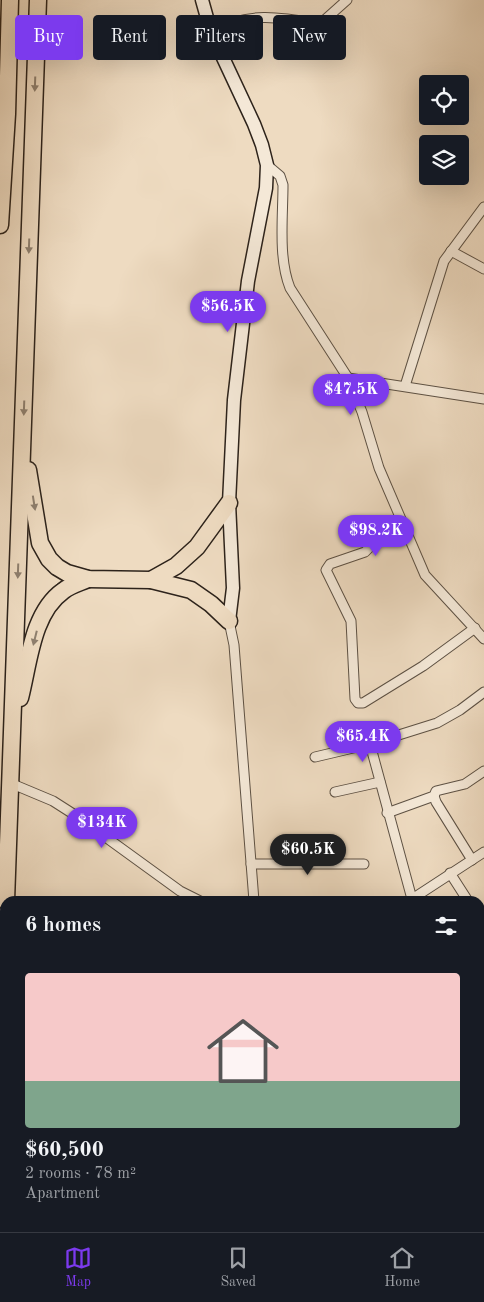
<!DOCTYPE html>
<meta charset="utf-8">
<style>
body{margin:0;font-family:"Old Standard TT",serif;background:#20242c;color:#f1f3f6;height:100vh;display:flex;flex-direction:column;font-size:19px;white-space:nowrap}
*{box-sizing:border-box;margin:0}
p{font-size:16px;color:#9ea1a6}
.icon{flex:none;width:28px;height:28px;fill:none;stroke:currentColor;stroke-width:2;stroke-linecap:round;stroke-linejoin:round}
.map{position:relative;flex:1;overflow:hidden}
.drawer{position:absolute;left:0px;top:896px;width:485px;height:336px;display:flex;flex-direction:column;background:#171b24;border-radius:15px 15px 0 0;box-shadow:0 5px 20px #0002}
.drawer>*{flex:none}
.top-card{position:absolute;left:15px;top:15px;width:455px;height:45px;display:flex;gap:10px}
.buttons{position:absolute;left:419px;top:75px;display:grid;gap:10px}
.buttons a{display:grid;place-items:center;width:50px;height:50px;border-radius:5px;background:#171b24;box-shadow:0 5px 20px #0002;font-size:25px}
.price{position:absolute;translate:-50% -42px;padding:0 11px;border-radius:18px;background:#7c3aed;color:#fff;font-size:16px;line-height:32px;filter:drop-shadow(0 1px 2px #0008)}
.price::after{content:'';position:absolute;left:50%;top:30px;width:15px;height:11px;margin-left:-8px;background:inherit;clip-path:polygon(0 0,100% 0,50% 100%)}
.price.selected{background:#222;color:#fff}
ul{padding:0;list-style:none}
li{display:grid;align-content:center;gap:10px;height:265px;padding:0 25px}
li span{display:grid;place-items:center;height:155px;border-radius:5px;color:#555}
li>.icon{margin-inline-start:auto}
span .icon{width:90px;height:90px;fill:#fffc;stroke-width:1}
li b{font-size:21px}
h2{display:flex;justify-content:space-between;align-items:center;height:60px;padding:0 25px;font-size:21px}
.tag{padding:0 18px;border-radius:5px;background:#171b24;box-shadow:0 5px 20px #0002;font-size:18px;line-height:45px}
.tag.selected{background:#7c3aed;color:#fff}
.dock{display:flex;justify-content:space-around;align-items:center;height:70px;border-top:1px solid #363941;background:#171b24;font-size:14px;color:#9ea1a6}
.dock a{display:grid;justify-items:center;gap:2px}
.dock .selected{color:#7c3aed}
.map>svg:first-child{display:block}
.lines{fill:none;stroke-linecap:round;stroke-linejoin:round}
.street-casing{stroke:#5d5144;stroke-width:11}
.secondary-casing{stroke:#2d231b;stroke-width:15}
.highway-casing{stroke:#2d231b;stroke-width:19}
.street{stroke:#f4e8d7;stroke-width:9}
.secondary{stroke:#f4e8d7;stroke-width:12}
.highway{stroke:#eedbc1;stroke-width:16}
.oneway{fill:#8e7f6e}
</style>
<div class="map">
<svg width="484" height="1232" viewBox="0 0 484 1232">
<rect width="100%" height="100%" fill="#eedbc1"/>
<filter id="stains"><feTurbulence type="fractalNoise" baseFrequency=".004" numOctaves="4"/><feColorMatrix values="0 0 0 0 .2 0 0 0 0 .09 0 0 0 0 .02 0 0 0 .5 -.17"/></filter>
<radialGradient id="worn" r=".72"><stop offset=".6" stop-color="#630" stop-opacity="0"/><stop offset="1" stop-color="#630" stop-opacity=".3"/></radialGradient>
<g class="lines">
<defs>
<g id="street">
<path d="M211,32c37,-21 69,-15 109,-8l27,-24"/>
<path d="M267,165l13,11 3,9c0,32 -5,73 7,103l58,90 14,34 17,56 46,107 59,64"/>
<polyline points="451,251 484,269"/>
<polyline points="348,378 484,399"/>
<polyline points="405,386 444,261 484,207"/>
<polyline points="399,517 365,552 330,564 326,570 351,621 355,699 358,703 363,703 423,666 475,628"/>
<polyline points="229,621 234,645 254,901"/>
<polyline points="370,744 412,899"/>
<polyline points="315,757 370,744 437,723 460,710 484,692"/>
<polyline points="10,783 53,801 78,817 180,891 200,901"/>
<polyline points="335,792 380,782"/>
<polyline points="434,796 436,802 472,860"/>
<polyline points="387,813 434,796 436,791 465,784 484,771"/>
<polyline points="251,864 364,864"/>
<polyline points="450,873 468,901"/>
<polyline points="409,901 484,852"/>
<polyline points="480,920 484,926"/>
<polyline points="480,973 484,966"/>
<polyline points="480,1139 484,1132"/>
<polyline points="0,1199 5,1197"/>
<polyline points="229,1232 229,1228"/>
<polyline points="282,1232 282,1228"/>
<polyline points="361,1232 362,1228"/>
<polyline points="428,1232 429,1228"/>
</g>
<polyline id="secondary" points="202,0 211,32 254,124 262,145 267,165 266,188 248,281 234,400 229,503 233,588 229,621"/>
<g id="highway">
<polyline points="0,225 7,114 10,0"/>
<polyline points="28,470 40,543 49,559 57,567 67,573 88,579 151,580 176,566 197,547 229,503"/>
<polyline points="151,580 191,590 211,604 229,621"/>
<path d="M20,698c9,-35 12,-85 43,-107 7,-6 16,-8 25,-12"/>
<polyline points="6,901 38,0"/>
<polyline points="0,1088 5,941"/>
</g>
</defs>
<use href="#street" class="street-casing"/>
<use href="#secondary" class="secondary-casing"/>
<use href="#highway" class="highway-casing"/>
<use href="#street" class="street"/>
<use href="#secondary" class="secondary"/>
<use href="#highway" class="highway"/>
</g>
<defs><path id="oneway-solid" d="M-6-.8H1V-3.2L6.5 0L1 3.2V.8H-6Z" transform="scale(1.25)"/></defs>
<g class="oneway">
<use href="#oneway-solid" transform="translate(35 84) rotate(92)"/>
<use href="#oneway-solid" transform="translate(29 246) rotate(92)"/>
<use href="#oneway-solid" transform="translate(24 408) rotate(92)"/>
<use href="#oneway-solid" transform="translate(34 503) rotate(81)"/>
<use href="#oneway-solid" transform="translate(18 571) rotate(92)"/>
<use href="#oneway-solid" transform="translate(35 638) rotate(104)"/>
</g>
<rect width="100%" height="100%" filter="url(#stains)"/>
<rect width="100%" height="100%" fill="url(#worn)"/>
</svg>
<div class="buttons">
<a><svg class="icon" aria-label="locate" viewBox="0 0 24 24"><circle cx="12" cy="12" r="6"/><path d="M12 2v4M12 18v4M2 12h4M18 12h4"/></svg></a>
<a><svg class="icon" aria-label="layers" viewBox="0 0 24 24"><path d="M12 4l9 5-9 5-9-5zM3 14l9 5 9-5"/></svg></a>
</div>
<b class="price" style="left:228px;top:333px">$56.5K</b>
<b class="price" style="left:351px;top:416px">$47.5K</b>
<b class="price" style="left:376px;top:557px">$98.2K</b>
<b class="price" style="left:363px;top:763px">$65.4K</b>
<b class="price" style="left:102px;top:849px">$134K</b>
<b class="price selected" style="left:308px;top:876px">$60.5K</b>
<div class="top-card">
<a class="tag selected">Buy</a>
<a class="tag">Rent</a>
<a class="tag">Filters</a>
<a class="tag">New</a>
</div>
<section class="drawer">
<h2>6 homes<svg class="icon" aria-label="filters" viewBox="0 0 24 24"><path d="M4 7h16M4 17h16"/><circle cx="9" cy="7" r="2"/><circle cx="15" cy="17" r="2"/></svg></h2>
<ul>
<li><span style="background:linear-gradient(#f6c9c9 70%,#7fa58c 0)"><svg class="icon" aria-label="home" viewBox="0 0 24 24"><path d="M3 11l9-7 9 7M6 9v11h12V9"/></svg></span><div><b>$60,500</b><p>2 rooms · 78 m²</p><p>Apartment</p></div></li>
</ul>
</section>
</div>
<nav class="dock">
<a class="selected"><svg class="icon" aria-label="map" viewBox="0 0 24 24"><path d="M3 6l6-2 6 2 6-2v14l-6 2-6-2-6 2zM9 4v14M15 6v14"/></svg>Map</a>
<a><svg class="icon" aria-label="saved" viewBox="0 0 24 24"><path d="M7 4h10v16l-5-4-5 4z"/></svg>Saved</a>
<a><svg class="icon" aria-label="home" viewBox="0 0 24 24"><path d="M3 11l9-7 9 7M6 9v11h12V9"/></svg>Home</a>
</nav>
